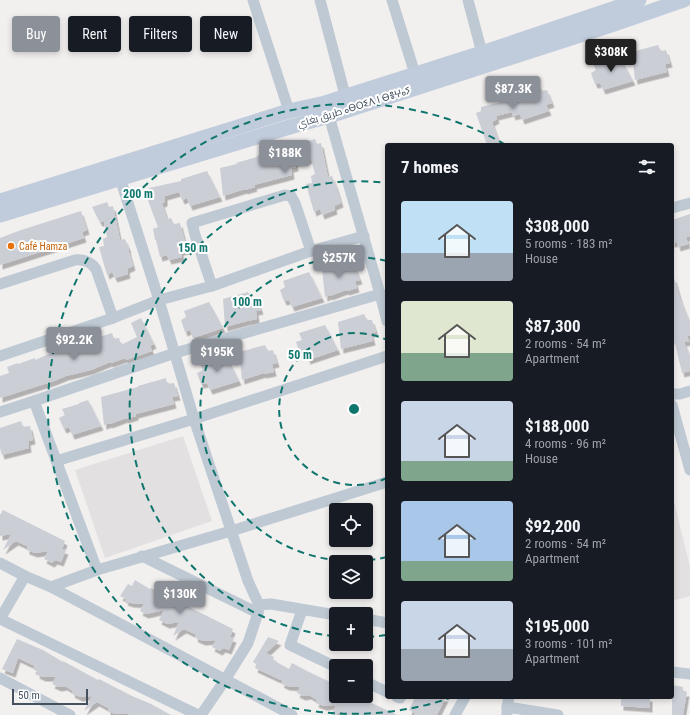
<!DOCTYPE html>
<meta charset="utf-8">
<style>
body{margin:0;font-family:"Roboto Condensed",Cairo,"Noto Sans Tifinagh",sans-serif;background:#242831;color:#f1f3f6;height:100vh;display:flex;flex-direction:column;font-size:15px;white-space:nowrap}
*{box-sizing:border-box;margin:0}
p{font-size:13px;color:#9ea1a6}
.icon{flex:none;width:22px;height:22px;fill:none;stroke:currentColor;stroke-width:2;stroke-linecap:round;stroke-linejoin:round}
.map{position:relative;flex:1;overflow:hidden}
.panel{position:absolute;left:385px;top:143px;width:289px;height:556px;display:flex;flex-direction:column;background:#171b24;border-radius:4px;box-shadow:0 2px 6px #0003}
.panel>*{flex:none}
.hud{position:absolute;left:12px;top:16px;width:313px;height:36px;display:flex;gap:8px}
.fabs{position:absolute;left:329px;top:503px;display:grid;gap:8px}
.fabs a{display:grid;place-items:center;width:44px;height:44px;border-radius:4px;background:#171b24;box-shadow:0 2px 6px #0003;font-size:20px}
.scale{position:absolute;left:12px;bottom:10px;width:76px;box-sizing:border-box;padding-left:4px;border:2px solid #45515f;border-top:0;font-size:11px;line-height:14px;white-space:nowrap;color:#45515f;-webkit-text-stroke:3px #fff;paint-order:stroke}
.price{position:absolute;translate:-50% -34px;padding:0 9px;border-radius:4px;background:#8c9099;color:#fff;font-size:13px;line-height:26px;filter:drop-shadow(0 1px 2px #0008)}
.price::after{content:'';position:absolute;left:50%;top:24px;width:12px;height:9px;margin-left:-6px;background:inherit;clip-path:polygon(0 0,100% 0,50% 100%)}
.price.current{background:#222;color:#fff}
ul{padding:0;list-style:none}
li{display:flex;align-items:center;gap:12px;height:100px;padding:0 16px}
li span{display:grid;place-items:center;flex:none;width:112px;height:80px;border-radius:4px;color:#555}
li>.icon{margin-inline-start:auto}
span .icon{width:48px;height:48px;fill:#fffc;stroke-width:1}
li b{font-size:17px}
h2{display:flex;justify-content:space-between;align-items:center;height:48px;padding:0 16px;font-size:17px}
.pill{padding:0 14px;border-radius:4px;background:#171b24;box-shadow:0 2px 6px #0003;font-size:14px;line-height:36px}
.pill.current{background:#8c9099;color:#fff}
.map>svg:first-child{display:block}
.education{fill:#e3e0e1}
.building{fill:#cbced5;filter:url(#shadow)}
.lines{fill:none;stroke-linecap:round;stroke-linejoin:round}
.street{stroke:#bec9d3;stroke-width:11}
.secondary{stroke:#c0cbdb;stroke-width:15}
.ring{fill:none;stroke:#0f766e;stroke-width:2;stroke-dasharray:7 5}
.food-dot{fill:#e8710a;stroke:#fff;stroke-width:1.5}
.labels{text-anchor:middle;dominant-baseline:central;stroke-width:4;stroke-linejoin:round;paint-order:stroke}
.street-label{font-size:10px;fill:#45515f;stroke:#fff}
.food-label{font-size:10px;fill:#c56008;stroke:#fff;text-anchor:start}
.centre{fill:#0f766e;stroke:#fff;stroke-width:2}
.ring-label{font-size:12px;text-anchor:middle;font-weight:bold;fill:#0f766e;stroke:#fff;stroke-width:4;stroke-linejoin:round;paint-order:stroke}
</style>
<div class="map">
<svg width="690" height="715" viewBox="0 0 690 715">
<defs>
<filter id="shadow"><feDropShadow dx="2.5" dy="4.5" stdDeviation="0" flood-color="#0004"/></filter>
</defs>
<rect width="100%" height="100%" fill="#f2efef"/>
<g class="education">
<polygon points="183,436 212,521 105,558 75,470"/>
<polygon points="672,493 690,567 690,596 672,601"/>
</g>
<g class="building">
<polygon points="658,45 661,51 666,50 670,63 665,64 667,72 635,80 632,52"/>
<polygon points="619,55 633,81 603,90 600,83 595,84 591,73 596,70 593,64"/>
<polygon points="539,85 542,91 547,90 552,103 546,105 549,111 522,120 520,114 513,116 512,112 496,116 497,119 492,122 500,145 487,145 476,113 481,111 481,107 513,99 512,94 522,90"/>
<polygon points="315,139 317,144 321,143 328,177 332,176 336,186 341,203 334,206 335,210 322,215 320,209 314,212 306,184 312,183 311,176 315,174 311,159 295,162 296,167 291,168 292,175 254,185 255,187 245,190 245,189 223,196 220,168 237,164 236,163 257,157 256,156 284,149"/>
<polygon points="207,171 220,197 190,206 187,198 182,200 179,192 165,196 165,202 162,203 167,219 171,218 174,224 180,223 187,250 181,251 182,257 169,260 167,255 160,257 156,240 155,240 153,229 158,227 146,195 150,194 149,188 181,181 181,179"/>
<polygon points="107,202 109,207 113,206 120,240 125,239 129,249 128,249 133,266 127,269 128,274 115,278 112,272 107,275 99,247 104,246 103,239 107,237 104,222 100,222 92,207"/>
<polygon points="81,211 87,230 82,232 84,238 0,265 0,238 21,230"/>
<polygon points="690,214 690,236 686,237 688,244 678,247 677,242 672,243 672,220"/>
<polygon points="347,262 350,268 355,267 360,280 355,281 357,288 347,291 346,290 330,296 330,295 325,297 322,269"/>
<polygon points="309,272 322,298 292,307 289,300 284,301 280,290 285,287 283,281"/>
<polygon points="672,278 674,278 681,301 690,324 690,335 687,336 689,341 684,342 690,358 690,371 682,373 674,339 672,340"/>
<polygon points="248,292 251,298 256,297 261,310 256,311 257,319 247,321 225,327 223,299"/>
<polygon points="209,302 223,328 193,338 190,330 185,332 181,320 186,317 184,311"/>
<polygon points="364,314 367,320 372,320 376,332 371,333 373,341 341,349 338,322"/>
<polygon points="141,318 154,344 150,346 152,351 126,360 125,358 111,363 110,362 91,370 66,376 54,381 0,398 0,376 9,373 7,367 18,363 18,364 35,358 35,360 56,351 112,333 114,339 119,338 121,345 137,337 131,323"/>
<polygon points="325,325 338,350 308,360 306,352 300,354 296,342 302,340 299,333"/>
<polygon points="265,345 268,351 273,350 277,363 272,364 274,372 264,374 264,373 242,380 239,352"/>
<polygon points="226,355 239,381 210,390 207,383 201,384 197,373 203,370 200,364"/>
<polygon points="166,378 167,384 174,383 178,396 172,397 174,404 136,414 136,416 126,419 126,418 110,424 110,423 104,425 101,397 138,387 138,386"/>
<polygon points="88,400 101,426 72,435 69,427 64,429 59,418 65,415 62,409 79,404 79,403"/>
<polygon points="21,421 23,427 30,426 33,440 28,441 29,448 2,455 0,448 0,428"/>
<polygon points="3,510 65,541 62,549 66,550 61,562 55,560 52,563 44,559 48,551 35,553 27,550 27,546 16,541 3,550 11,534 0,536 0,515"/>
<polygon points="135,580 150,589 151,588 171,599 171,598 233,629 230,637 234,638 229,650 223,648 220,651 212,647 216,640 203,641 196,638 195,634 184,629 173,636 179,622 167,624 159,620 164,610 146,614 140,611 144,604 131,603 125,601 126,599 120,596 128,584 132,586"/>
<polygon points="268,637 279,641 266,653 274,657 273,660 289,669 292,663 307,671 328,681 336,686 336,696 357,696 397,715 348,715 341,711 336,715 331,715 336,705 324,706 316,703 317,700 309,695 303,696 297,693 300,687 287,686 281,683 283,681 255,668 257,663 256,664 253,662"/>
<polygon points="17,639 43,650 63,662 63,661 98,680 99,679 132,696 151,704 171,715 128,715 129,713 115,714 108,711 108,708 97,702 84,711 92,696 80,697 72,693 73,691 65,686 59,687 52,684 56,677 43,677 37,674 38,672 33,669 35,666 18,658 13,673 2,669"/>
<polygon points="672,685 683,687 683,692 687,692 683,715 672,715"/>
<polygon points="415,697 446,697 437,715 414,715 415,713 409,710"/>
<polygon points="621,697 650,697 650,708 621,706"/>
</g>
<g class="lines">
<g class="street">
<polyline points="253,0 289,111"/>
<polyline points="320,0 345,95"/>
<polyline points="392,0 415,74"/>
<polyline points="468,0 482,53"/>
<polyline points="327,109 380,294 387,321"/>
<polyline points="120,178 159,300 194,419 248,581 259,605 258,613 248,643 225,680 201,715"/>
<polyline points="672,208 690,203"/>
<path d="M0,284l75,-24c9,-1 16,2 21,9l17,49"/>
<polyline points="212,286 195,235 192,223 285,195 291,196 295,203 311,251"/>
<polyline points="0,356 113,318 159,300 212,286 311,251 364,236"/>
<polyline points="672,394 680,394 690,391"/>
<polyline points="34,401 175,353 380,294 387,296"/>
<polyline points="672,405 690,470"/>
<polyline points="0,412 34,401 97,570"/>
<polyline points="56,461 194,419 387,356"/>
<polyline points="142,556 258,613"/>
<polyline points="0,563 25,576 51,587 292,715"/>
<polyline points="51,587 97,570 231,531 387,482"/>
<polyline points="259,605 271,604 336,615"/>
<polyline points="302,610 290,645 336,667"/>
<polyline points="0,619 198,715"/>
<polyline points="0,619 25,576"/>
<polyline points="366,619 387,623"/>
<polyline points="672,672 690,674"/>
<polyline points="0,678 70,715"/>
<polyline points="366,682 387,692"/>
<polyline points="397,697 400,698 401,697"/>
<polyline points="507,707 558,715"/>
<polyline points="455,715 465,697"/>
<polyline points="507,715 507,707 509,697"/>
</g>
<g class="secondary">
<polyline points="0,201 289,111 325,103 482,53 639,0"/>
<polyline points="0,215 293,126 329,116 608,26 684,0"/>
</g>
</g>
<g class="ring">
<path d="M387 478A76 76 0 1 1 387 340"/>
<path d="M387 557A152 152 0 1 1 387 261"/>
<path d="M386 635A228 228 0 0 1 368 637M334 636A228 228 0 1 1 386 183"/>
<path d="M453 697A305 305 0 1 1 506 145"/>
</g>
<circle class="food-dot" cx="11" cy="246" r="4"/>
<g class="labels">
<g class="street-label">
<text transform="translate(354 107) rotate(-17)">طريق بغاي ⴰⴱⵔⵉⴷ ⵏ ⴱⴻⵖⴰⵢ</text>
</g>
<g class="food-label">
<text x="19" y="246">Café Hamza</text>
</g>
</g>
<circle cx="354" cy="409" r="6" class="centre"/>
<g class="ring-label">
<text x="138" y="198">200 m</text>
<text x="193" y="252">150 m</text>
<text x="247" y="306">100 m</text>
<text x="300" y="359">50 m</text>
</g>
</svg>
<div class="fabs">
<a><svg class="icon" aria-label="locate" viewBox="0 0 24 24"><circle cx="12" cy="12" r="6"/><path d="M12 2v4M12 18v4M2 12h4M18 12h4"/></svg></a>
<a><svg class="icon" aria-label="layers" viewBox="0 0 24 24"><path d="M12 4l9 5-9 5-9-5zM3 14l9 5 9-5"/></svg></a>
<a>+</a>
<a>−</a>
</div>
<div class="scale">50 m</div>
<b class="price current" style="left:611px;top:73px">$308K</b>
<b class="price" style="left:513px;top:110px">$87.3K</b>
<b class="price" style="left:285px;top:174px">$188K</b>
<b class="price" style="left:339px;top:279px">$257K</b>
<b class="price" style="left:74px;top:361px">$92.2K</b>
<b class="price" style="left:217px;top:373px">$195K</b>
<b class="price" style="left:180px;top:615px">$130K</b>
<div class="hud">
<a class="pill current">Buy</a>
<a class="pill">Rent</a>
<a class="pill">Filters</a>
<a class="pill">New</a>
</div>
<section class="panel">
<h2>7 homes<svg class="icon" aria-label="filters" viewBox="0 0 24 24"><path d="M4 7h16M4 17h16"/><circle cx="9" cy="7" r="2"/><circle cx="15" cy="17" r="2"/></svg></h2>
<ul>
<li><span style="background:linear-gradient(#bfe0f5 65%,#9aa5b1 0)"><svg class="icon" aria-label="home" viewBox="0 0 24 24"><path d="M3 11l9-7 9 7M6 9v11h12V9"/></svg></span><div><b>$308,000</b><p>5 rooms · 183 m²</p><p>House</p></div></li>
<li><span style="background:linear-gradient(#dfe7d0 65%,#7fa58c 0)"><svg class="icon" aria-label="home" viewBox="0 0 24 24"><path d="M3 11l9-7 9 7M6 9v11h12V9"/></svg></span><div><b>$87,300</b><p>2 rooms · 54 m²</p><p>Apartment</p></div></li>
<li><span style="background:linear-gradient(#c9d6e8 75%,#7fa58c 0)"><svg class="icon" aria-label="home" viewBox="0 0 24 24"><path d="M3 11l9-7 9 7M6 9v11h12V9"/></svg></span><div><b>$188,000</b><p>4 rooms · 96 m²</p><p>House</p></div></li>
<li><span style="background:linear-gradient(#a9c7e8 75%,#7fa58c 0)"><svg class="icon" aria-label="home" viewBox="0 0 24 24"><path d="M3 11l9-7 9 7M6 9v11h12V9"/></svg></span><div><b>$92,200</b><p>2 rooms · 54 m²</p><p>Apartment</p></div></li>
<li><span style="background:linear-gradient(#c9d6e8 60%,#9aa5b1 0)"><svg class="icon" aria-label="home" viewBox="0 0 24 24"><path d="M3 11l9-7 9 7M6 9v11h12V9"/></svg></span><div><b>$195,000</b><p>3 rooms · 101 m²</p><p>Apartment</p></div></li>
</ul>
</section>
</div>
